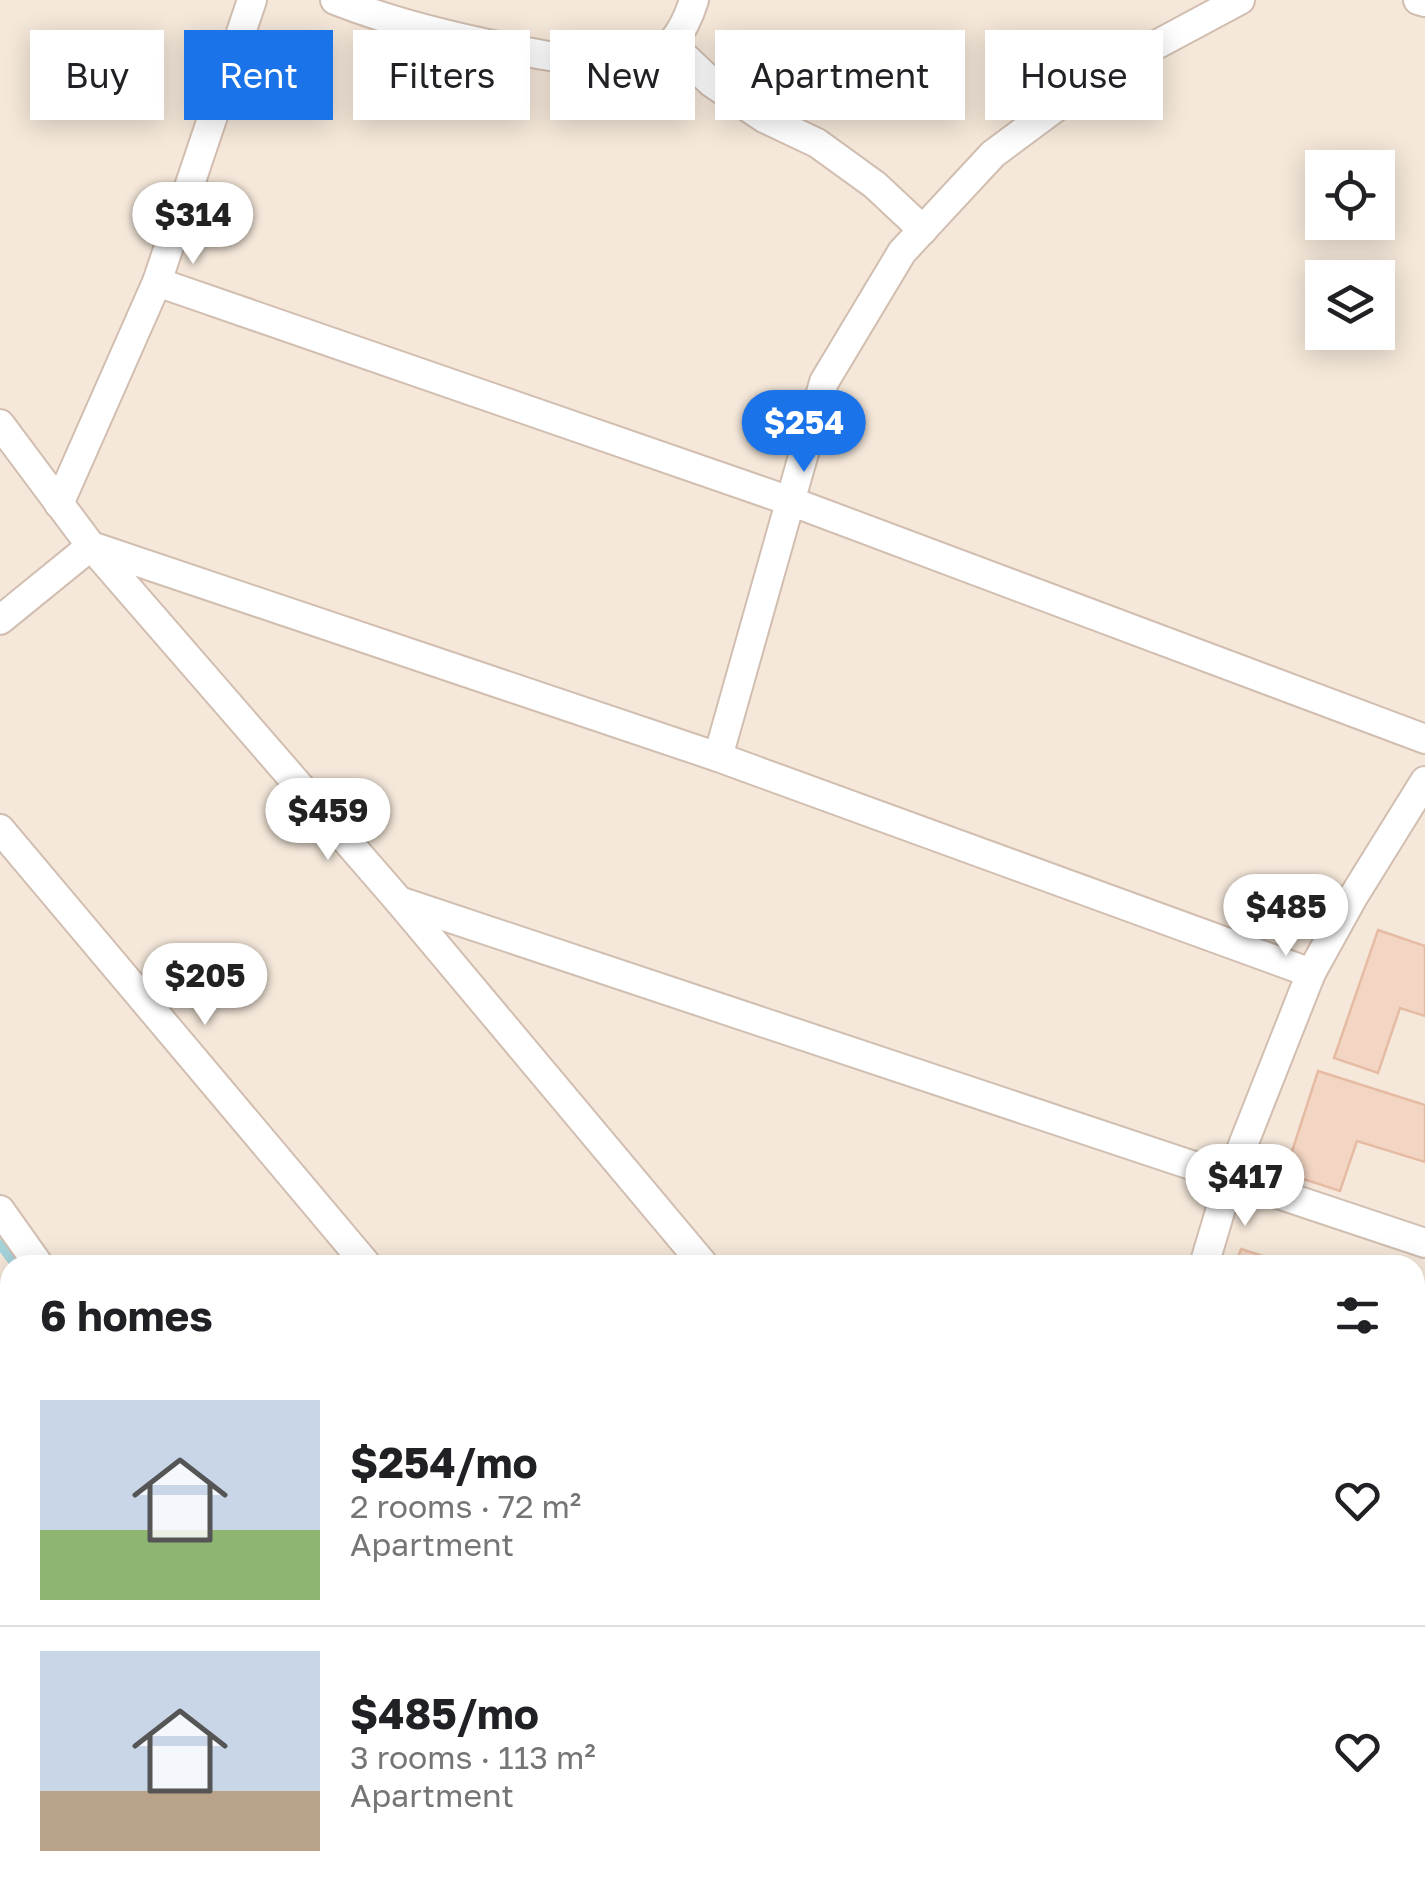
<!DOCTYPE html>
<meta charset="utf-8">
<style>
body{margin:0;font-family:"Golos Text",sans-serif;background:#f2f2f2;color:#202124;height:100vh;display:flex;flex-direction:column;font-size:38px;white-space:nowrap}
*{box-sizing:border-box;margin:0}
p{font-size:32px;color:#757577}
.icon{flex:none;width:55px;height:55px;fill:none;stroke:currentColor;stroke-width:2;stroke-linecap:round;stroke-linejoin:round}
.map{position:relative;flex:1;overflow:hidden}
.details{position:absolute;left:0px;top:1255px;width:1425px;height:642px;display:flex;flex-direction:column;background:#fff;border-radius:30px 30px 0 0;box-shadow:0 5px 25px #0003}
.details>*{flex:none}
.guide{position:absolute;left:30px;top:30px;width:1365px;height:90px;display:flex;gap:20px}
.tools{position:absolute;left:1305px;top:150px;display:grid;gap:20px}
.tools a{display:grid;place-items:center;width:90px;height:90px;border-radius:0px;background:#fff;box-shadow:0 5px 25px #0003;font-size:50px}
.price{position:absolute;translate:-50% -85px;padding:0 22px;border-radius:35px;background:#fff;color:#222;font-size:32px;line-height:65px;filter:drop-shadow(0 2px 5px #0008)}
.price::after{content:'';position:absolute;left:50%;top:60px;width:30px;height:22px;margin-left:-15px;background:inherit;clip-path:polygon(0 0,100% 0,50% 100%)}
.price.on{background:#1a73e8;color:#fff}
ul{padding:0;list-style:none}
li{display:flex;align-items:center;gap:30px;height:250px;padding:0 40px}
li+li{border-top:2px solid #e0e0e0}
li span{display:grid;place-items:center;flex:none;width:280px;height:200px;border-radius:0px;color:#555}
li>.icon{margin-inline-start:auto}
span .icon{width:120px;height:120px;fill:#fffc;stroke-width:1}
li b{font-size:42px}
h2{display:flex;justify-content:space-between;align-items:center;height:120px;padding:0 40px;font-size:42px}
.pill{padding:0 35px;border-radius:0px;background:#fff;box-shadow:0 5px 25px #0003;font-size:35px;line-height:90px}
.pill.on{background:#1a73e8;color:#fff}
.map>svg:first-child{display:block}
.residential{fill:#f5e8da;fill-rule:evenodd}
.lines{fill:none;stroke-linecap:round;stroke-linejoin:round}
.stream{stroke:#a5d3da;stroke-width:10}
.building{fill:#f3d5c3;stroke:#e6bba3;stroke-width:2.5}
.street-casing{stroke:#d1beb0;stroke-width:32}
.street{stroke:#fff;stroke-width:28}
</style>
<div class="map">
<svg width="1425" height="1896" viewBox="0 0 1425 1896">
<rect width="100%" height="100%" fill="#fdf6ec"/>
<path class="residential" d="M0,0h1425v1896h-1425zM1322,168h56v54h-56zM1322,278h56v54h-56zM10,1265h1405v623h-1405z"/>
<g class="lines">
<g class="stream">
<polyline points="0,1244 16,1265"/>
<polyline points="521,1888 528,1896"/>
</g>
</g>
<g class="building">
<polygon points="1378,930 1425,946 1425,1016 1400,1008 1378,1073 1334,1058"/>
<polygon points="1318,1071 1425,1105 1425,1162 1357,1141 1340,1191 1285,1173"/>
<polygon points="1241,1249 1263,1256 1259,1265 1235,1265"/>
<polygon points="1422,1323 1425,1325 1425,1382 1415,1410 1415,1342"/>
<polygon points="1425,1382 1425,1416 1415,1413"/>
<polygon points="1415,1419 1425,1423 1425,1454 1415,1481"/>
<polygon points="1415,1571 1425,1575 1425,1587 1415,1604"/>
<polygon points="1415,1646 1425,1649 1425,1667 1415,1693"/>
<polygon points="1425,1706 1425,1736 1415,1727 1415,1716"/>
<polygon points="1420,1746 1425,1749 1425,1787 1415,1780 1415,1754"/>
<polygon points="1415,1788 1425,1795 1425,1825 1415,1839"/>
<polygon points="906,1888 941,1888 931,1896 913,1896"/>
<polygon points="1237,1888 1267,1888 1258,1896 1248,1896"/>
<polygon points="1267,1888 1293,1888 1284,1896 1258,1896"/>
<polygon points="1316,1888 1345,1888 1336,1896 1307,1896"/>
</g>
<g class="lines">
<defs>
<g id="street">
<path d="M335,0c66,26 138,42 208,55 31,5 68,16 99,7 29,-8 44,-36 52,-62"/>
<polyline points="1418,0 1425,2"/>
<polyline points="672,45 712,83 764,118 817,143 875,185 923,230"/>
<polyline points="157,282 790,501 1425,739"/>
<polyline points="0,424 91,546 399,901 704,1265"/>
<polyline points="59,504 157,282 252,0"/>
<polyline points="0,620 91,546 718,757 1311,973"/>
<polyline points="718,757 824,382 902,252 993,154 1098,76 1240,0"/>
<polyline points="0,829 367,1265"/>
<polyline points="399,901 1425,1243"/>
<polyline points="0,1210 39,1265"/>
<polyline points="1204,1265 1230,1178 1311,973 1353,897 1425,781"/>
<polyline points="1415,1546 1425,1549"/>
<polyline points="0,1856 10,1859"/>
<polyline points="101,1888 128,1896"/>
<polyline points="558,1888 566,1896"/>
<polyline points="890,1888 897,1896"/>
<polyline points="1208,1888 1215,1896"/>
<polyline points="960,1896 969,1888"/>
</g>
</defs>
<use href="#street" class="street-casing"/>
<use href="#street" class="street"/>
</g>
</svg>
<div class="tools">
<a><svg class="icon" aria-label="locate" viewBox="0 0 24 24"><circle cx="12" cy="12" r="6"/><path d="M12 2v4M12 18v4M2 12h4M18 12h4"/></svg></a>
<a><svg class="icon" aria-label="layers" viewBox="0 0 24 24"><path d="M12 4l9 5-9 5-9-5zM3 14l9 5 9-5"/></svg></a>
</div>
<b class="price" style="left:193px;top:267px">$314</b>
<b class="price on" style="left:804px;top:475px">$254</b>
<b class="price" style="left:328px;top:863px">$459</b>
<b class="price" style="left:1286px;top:959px">$485</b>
<b class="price" style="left:205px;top:1028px">$205</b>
<b class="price" style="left:1245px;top:1229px">$417</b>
<div class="guide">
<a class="pill">Buy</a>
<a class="pill on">Rent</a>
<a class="pill">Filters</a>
<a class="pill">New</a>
<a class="pill">Apartment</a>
<a class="pill">House</a>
</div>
<section class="details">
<h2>6 homes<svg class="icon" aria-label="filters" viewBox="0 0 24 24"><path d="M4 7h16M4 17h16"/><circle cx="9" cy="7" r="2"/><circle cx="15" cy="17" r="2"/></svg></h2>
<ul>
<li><span style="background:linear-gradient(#c9d6e8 65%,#8fb573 0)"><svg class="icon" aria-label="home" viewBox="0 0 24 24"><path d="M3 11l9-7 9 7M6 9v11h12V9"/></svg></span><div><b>$254/mo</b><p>2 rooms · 72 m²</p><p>Apartment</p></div><svg class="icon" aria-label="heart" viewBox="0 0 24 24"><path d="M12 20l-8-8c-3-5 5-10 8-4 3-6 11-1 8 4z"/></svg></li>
<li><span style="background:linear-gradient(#c9d6e8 70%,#b9a48a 0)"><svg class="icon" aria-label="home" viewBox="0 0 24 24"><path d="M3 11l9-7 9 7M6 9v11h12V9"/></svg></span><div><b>$485/mo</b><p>3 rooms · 113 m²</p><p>Apartment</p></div><svg class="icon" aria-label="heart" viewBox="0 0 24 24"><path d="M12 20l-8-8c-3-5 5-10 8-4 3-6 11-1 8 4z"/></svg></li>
</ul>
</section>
</div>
